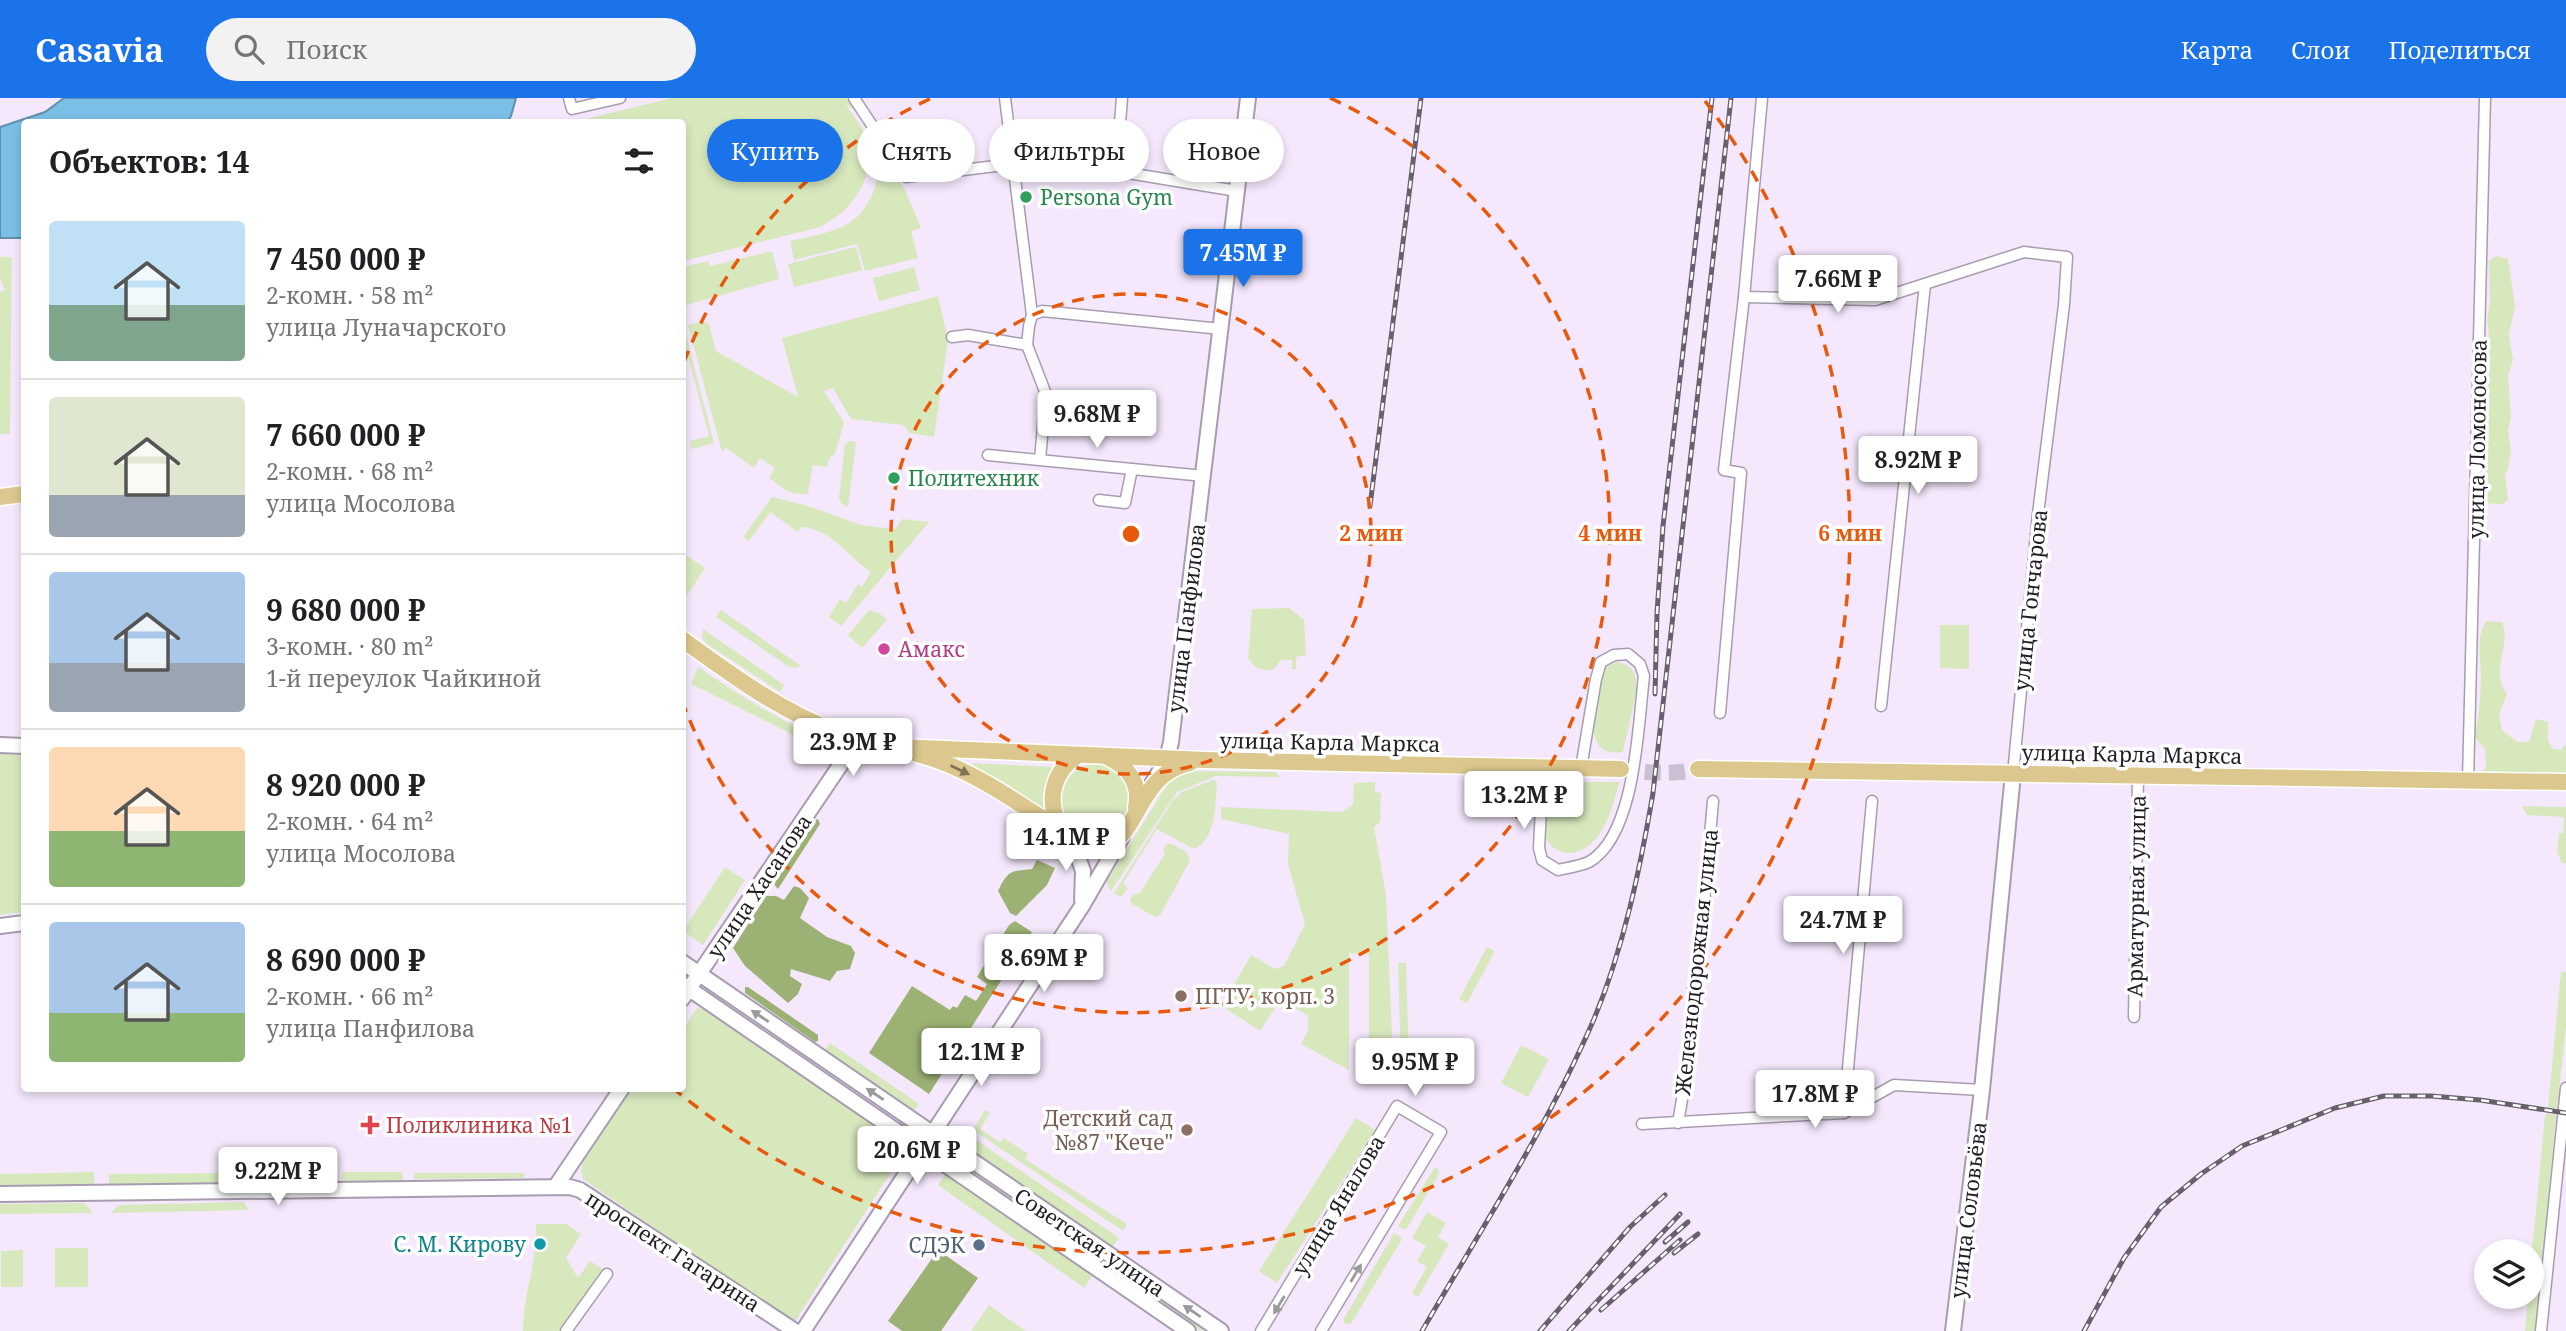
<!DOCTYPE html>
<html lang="ru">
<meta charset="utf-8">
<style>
body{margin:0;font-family:"Noto Serif",serif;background:#f2f2f2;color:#202124;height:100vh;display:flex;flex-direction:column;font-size:26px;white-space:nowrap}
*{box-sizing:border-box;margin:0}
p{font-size:23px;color:#757577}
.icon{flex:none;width:38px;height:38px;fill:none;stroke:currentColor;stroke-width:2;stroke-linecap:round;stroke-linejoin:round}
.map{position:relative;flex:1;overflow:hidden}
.details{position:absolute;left:21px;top:21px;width:665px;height:973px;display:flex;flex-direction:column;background:#fff;border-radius:7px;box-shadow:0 4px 10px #0003}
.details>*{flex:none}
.guide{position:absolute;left:707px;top:21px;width:665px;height:63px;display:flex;gap:14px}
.controls{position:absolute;left:2474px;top:1141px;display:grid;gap:14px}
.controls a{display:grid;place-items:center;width:70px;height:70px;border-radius:50%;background:#fff;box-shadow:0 4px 10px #0003;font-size:35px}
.price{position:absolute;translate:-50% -60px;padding:0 16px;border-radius:7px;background:#fff;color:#222;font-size:23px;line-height:46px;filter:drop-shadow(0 2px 4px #0008)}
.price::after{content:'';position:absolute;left:50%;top:42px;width:21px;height:16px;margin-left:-10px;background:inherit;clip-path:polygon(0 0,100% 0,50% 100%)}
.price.selected{background:#1a73e8;color:#fff}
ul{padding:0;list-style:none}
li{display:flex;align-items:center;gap:21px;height:175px;padding:0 28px}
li+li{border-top:2px solid #e0e0e0}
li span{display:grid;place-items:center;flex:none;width:196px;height:140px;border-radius:7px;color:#555}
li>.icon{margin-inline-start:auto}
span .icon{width:84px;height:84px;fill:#fffc;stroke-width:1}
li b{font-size:30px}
h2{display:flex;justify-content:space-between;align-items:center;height:84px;padding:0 28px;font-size:30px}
.tag{padding:0 24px;border-radius:32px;background:#fff;box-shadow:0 4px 10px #0003;font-size:24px;line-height:63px}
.tag.selected{background:#1a73e8;color:#fff}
header{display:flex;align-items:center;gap:42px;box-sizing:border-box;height:98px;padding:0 35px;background:#1a73e8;color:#fff}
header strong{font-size:33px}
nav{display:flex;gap:38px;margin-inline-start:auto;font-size:24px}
.search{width:490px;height:63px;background:#f2f2f2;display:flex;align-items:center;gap:18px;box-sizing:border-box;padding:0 24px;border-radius:38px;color:#757577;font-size:26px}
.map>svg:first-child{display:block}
.green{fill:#d7e8bd}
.forest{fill:#9cb274}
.water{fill:#7abfe5;stroke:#608fac;stroke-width:2}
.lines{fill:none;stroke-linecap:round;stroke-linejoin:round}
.primary-tunnel{stroke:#cbc0d2;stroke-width:16;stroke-dasharray:16 8;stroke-linecap:butt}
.street-casing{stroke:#a89cb0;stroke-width:13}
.secondary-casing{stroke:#a89cb0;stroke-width:18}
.primary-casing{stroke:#fff;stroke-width:19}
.street{stroke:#fff;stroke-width:10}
.secondary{stroke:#fff;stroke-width:14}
.primary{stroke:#dcc88e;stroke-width:16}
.rail-casing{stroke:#68606d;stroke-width:5}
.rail{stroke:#fff;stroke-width:2.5;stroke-dasharray:8;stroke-linecap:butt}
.oneway{fill:#80735a}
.oneway2{fill:#9c9a9d}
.ring{fill:none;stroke:#e8590c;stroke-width:3.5;stroke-dasharray:12 9}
.leisure-dot{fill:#2e9e5b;stroke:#fff;stroke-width:2.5}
.hotel-dot{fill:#d1479c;stroke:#fff;stroke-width:2.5}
.education-dot{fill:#8d6e63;stroke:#fff;stroke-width:2.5}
.health-dot{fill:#e0444e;stroke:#fff;stroke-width:2.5}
.culture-dot{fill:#0f9aa8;stroke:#fff;stroke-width:2.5}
.service-dot{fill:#5c6f8a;stroke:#fff;stroke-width:2.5}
.labels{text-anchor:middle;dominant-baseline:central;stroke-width:7;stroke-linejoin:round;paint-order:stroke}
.leisure-label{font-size:21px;fill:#27864d;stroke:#fff;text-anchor:start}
.street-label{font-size:21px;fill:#231e26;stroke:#fff}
.hotel-label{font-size:21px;fill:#b23c85;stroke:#fff;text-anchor:start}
.education-label{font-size:21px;fill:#785e54;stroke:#fff;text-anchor:start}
.health-label{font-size:21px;fill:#be3a42;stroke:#fff;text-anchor:start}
.culture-label{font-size:21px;fill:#0d838f;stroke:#fff;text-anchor:end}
.service-label{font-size:21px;fill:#4e5e75;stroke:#fff;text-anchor:end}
.centre{fill:#e8590c;stroke:#fff;stroke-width:3.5}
.ring-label{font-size:21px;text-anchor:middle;font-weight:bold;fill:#e8590c;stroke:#fff;stroke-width:7;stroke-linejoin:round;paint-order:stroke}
</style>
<header>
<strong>Casavia</strong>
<div class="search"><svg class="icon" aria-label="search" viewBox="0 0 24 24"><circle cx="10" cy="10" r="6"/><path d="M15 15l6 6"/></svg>Поиск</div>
<nav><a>Карта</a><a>Слои</a><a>Поделиться</a></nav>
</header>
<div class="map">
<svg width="2566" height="1233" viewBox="0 0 2566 1233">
<rect width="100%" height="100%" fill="#f5e8fd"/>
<g class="green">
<path d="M672,0h174c35,42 55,79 75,130l-10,3 7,27 -53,13 -8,-27 -63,16 -4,-19c21,-5 54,-9 70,-27 29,-34 23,-85 -14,-110 4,8 13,17 17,27 17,41 -8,81 -46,97l-134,33 -1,-139h-109z"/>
<polygon points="856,149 862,172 794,189 788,166"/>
<polygon points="772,153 779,181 683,208 683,169 708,163 710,168"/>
<polygon points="2496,158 2508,161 2515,208 2509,237 2513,262 2508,277 2511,319 2508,333 2511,352 2508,372 2505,376 2508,401 2503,406 2481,405 2480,391 2485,380 2481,369 2484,344 2482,339 2487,322 2483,295 2487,288 2485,261 2489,232 2487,223 2490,204 2489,163"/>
<polygon points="0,159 12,159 10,336 0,336 0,194 5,192 0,180"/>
<polygon points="914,169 920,192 879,203 873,180"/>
<path d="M938,198l10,44 -14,97 -24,-4 -7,-8 -52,-6 -18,-31 -9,3 20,31 -9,32 -6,4 -2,9 -14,-2 -5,28c-15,5 -27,-6 -39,-15l6,-10 -15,-10 -6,10 -28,-20 -4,4 -34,-127 14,-4 7,3 7,27 82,46 -16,-59z"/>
<polygon points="685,233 714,345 692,351 690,343 709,338 683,240 683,234"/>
<polygon points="849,343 856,344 848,409 841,405 839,399 845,347"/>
<path d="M772,399l36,9 53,19 34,4 7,-10 27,3 -88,104 -12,-9 11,-18 6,4 12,-19 4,3 9,-15c-24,-16 -38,-42 -69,-45l-4,5 -28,-20 -21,29 -6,-4z"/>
<polygon points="683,455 705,470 683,504"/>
<path d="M1289,510l15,12 2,35 -10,2v12h-4v-9h-11l-8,10c-13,0 -19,-1 -25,-12l4,-49z"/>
<polygon points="721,512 801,568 796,570 789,569 716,519"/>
<polygon points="869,512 880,516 887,522 862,550 848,537"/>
<path d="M2486,523l16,1c10,25 -13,45 5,72l-8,21 3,15 15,12h12l7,-23 12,3v18l5,9 8,1 5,-6v29l-88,1 8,-6 -1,-19 -11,-13c5,-12 7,-48 7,-61 -1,-20 -5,-36 5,-54z"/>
<polygon points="1940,527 1969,527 1969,571 1940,570"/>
<polygon points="703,531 784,587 780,594 707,546 702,540"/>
<path d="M1616,564c10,1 18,6 20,17 2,16 -10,56 -13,73 -45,7 -26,-52 -21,-78l3,-6z"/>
<path d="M698,569c44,30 82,54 131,75l4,2 -3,9 -139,-69z"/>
<polygon points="0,655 24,656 24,814 0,817"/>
<path d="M970,665l84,4c-10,15 -12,25 -10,43z"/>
<circle cx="1096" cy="701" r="35"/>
<polygon points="1189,673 1276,674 1280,679 1216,678 1177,694 1111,793 1106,784 1169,684 1175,677"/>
<path d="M1213,682l4,2c-2,23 0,56 -23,67l-37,-20 -34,54 5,5 -7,9 -7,-4 59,-93 9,-8z"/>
<polygon points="1375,684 1375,694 1381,695 1380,724 1374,729 1386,797 1393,961 1380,961 1380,972 1369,972 1369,856 1349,855 1349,972 1301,946 1308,933 1308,918 1281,901 1260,933 1225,910 1225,902 1251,857 1275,871 1284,868 1305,826 1288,766 1289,736 1221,721 1221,709 1341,714 1353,707 1354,685"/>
<path d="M1570,684h50c-6,16 -10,38 -20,51 -31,45 -76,5 -50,-33 5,-7 14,-13 20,-18z"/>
<polygon points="2522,708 2566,709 2566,765 2562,765 2557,754 2559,735 2563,735 2564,719 2527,717"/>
<polygon points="1166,746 1172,746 1187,754 1190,763 1160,817 1155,819 1132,806 1130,801 1134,796 1139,796 1165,756 1163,752"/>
<polygon points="725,769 745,782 703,847 683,833"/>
<polygon points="1487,849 1495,853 1467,905 1459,901"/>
<polygon points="1398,865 1406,865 1409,967 1401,967"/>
<polygon points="2561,874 2566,874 2566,929 2557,1010 2548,1010"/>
<path d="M697,910l10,1 189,129c5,12 4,17 -1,28l-101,157 -211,-144 -2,-8 2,-15 46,-67 53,-1 1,-59z"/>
<polygon points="830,945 919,1006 913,1014 824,953"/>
<polygon points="1521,947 1549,961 1528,999 1501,985"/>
<polygon points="985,1012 990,1015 980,1031 1000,1044 1004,1040 1028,1056 1025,1061 1127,1126 1123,1133 973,1032"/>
<polygon points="2547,1015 2556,1017 2536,1233 2525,1233 2528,1199 2532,1199 2532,1153 2545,1018"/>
<polygon points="1356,1020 1375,1032 1277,1185 1259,1173"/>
<polygon points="969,1037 1119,1140 1110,1152 961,1049"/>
<polygon points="957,1060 1204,1231 1200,1233 955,1063"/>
<polygon points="1435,1069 1439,1072 1439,1076 1406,1132 1398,1128"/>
<polygon points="94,1074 94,1089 0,1091 0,1076"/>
<polygon points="332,1074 332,1088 109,1090 109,1076"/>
<polygon points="342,1074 402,1074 403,1084 342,1084"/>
<polygon points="947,1074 1093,1177 1084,1190 938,1087"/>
<polygon points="414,1075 525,1075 524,1080 414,1081"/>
<polygon points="244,1104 249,1112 111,1115 118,1107"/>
<polygon points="84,1105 93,1115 0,1116 0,1106"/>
<polygon points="1427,1114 1446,1125 1438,1139 1449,1146 1418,1199 1412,1195 1427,1169 1417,1163 1426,1148 1412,1140"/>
<path d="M536,1126h30l15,10 -15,24 12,20 12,-17 13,8 -40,62h-40c0,-38 15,-70 13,-107z"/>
<polygon points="1394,1135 1401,1139 1401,1143 1352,1224 1349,1226 1345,1226 1343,1222"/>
<rect x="55" y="1150" width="33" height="39"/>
<polygon points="23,1152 23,1189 1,1189 1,1153"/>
<polygon points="989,1207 1026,1233 971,1233"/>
</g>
<g class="forest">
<polygon points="818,721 820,726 778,791 774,786 813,723"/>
<path d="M1037,762l18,8 -8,17 -31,31 -6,-3 -12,-22c10,-20 12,-20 34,-22z"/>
<polygon points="794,788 800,790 809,800 800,820 827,839 851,848 855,855 850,871 837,873 830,883 791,871 790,878 802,886 798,896 788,905 745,868 733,850 766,798 776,798 784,802"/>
<polygon points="1015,823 1032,834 929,996 869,955 912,888 950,912 953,908 957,910 965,897 976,903 987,886 977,879 1009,827"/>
<polygon points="745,889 748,889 818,937 818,943 815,944 745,895"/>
<polygon points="938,1152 978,1180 941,1233 902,1233 888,1223"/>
</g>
<polygon class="water" points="64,0 516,0 511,18 507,24 24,24 24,140 0,140 0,29 45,14"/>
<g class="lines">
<path class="primary-tunnel" d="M1621,671c24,4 53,6 77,0"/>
<defs>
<g id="street">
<polyline points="569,0 572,11 620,0"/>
<polyline points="854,0 906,79 1012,66 1116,73 1237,93"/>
<polyline points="1005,0 1032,217"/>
<polyline points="1116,73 1122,0"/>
<polyline points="1744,199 1875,202 2024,154 2067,159 2064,207 2038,416 2013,676"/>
<polyline points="952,239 968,237 1027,247 1029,228 1032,217 1042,213 1221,231"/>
<polyline points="1027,247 1046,296 1040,361"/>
<polyline points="988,357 1204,378"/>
<polyline points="1099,402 1125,405 1132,371"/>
<polyline points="1881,608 1925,186"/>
<polyline points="1720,615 1741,375 1724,372 1744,199 1762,0"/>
<path d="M1543,669l-4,81 3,12 16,10c9,-2 22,-4 31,-8 47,-27 49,-137 55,-186l-4,-12 -12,-10 -14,1 -13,7 -5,17 -15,89"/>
<polyline points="2468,683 2485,0"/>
<polyline points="2134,919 2138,678"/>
<polyline points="1844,1015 1872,703"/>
<polyline points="1678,1025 1692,943 1713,703"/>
<polyline points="1642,1026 1844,1015 1894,987 1982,992"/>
<polyline points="566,1233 607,1176"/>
<polyline points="1261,1233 1397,1008 1441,1034 1321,1233"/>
<polyline points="2541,1233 2566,990"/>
</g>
<g id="secondary">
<polyline points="0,647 24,648"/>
<polyline points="1152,686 1167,661 1171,644 1248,0"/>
<polyline points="1071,739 1083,773 1082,802"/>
<polyline points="0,828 24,825"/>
<polyline points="682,864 1221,1233"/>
<polyline points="682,886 1188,1233"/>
<polyline points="682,901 858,641"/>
<polyline points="556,1088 622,990"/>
<polyline points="0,1096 570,1089 580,1092 795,1233"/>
<polyline points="803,1233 1082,808 1123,737"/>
<polyline points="1953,1233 1982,992 2013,676"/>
</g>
<g id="primary">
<polyline points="0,399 24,396"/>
<path d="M682,541c51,37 101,74 160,95 37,13 77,17 112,33 39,17 74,43 110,65"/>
<polyline points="896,649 1206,662 1621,671"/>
<path d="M1077,658c-47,30 -20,104 31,88 31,-10 30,-70 82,-81"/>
<path d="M1109,660c20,9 32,27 27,49"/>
<polyline points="1698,671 2566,684"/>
</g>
</defs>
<use href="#street" class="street-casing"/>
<use href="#secondary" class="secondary-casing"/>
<use href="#primary" class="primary-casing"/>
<use href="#street" class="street"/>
<use href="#secondary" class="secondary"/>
<use href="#primary" class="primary"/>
<defs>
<g id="rail">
<polyline points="1370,408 1421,0"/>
<polyline points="1655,596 1657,515 1663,428 1712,0"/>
<polyline points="1665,1144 1688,1124"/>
<polyline points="1674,1155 1698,1136"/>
<polyline points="1601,1212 1680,1142"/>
<path d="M1422,1233c59,-102 125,-203 172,-312 30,-72 46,-150 59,-226l78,-695"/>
<polyline points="1540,1233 1630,1129 1665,1097"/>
<polyline points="1569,1233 1680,1116"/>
<polyline points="2084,1233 2124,1160 2161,1109 2201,1076 2242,1048 2335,1010 2384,998 2431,998 2480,1002 2566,1015"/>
</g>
</defs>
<use href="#rail" class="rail-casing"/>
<use href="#rail" class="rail"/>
</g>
<defs><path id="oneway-solid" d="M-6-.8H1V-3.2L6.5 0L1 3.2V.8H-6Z" transform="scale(1.75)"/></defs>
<use class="oneway" href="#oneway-solid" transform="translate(960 672) rotate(26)"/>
<g class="oneway2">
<use href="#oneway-solid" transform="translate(760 918) rotate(-146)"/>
<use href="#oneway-solid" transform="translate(875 996) rotate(-146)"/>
<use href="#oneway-solid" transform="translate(1356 1175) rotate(-59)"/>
<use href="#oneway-solid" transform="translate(1279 1207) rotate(121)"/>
<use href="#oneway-solid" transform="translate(1192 1213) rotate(-146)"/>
</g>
<g class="ring">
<circle cx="1131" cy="436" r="240"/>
<path d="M684 264A479 479 0 0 1 932 0M1330 0A479 479 0 1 1 684 608"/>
<path d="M1705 3A719 719 0 0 1 674 991"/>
</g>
<g class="leisure-dot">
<circle cx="1026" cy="99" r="7"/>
<circle cx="894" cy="380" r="7"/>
</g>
<circle class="hotel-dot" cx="884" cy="551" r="7"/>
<g class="education-dot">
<circle cx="1181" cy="898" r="7"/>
<circle cx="1187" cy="1032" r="7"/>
</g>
<path class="health-dot" d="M366.5 1016.5h7v7h7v7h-7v7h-7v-7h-7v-7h7z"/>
<circle class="culture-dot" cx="540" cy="1146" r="7"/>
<circle class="service-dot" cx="979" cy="1147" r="7"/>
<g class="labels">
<g class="leisure-label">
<text x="1040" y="99">Persona Gym</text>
<text x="908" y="380">Политехник</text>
</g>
<g class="street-label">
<text transform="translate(2477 341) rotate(-89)">улица Ломоносова</text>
<text transform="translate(2030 502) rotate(-84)">улица Гончарова</text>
<text transform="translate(1186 520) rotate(-83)">улица Панфилова</text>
<text transform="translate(1330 644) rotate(1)">улица Карла Маркса</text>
<text transform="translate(2132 656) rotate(1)">улица Карла Маркса</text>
<text transform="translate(759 788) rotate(-56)">улица Хасанова</text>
<text transform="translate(2136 798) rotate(-89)">Арматурная улица</text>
<text transform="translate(1696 864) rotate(-84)">Железнодорожная улица</text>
<text transform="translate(1338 1107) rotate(-59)">улица Яналова</text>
<text transform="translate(1968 1112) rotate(-83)">улица Соловьёва</text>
<text transform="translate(1090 1144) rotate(34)">Советская улица</text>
<text transform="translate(673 1153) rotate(33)">проспект Гагарина</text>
</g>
<g class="hotel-label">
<text x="898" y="551">Амакс</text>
</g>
<g class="education-label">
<text x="1195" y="898">ПГТУ, корп. 3</text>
<text x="1173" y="1020" text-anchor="end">Детский сад<tspan x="1173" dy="24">№87 "Кече"</tspan></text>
</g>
<g class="health-label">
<text x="386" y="1027">Поликлиника №1</text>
</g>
<g class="culture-label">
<text x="526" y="1146">С. М. Кирову</text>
</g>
<g class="service-label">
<text x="965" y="1147">СДЭК</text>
</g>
</g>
<circle cx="1131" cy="436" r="10" class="centre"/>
<g class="ring-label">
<text x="1371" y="443">2 мин</text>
<text x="1610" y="443">4 мин</text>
<text x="1850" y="443">6 мин</text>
</g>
</svg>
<div class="controls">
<a><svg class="icon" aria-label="layers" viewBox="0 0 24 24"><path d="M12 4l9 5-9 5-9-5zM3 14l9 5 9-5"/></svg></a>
</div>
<b class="price selected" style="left:1243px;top:191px">7.45M ₽</b>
<b class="price" style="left:1838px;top:217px">7.66M ₽</b>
<b class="price" style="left:1097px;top:352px">9.68M ₽</b>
<b class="price" style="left:1918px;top:398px">8.92M ₽</b>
<b class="price" style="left:853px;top:680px">23.9M ₽</b>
<b class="price" style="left:1524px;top:733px">13.2M ₽</b>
<b class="price" style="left:1066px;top:775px">14.1M ₽</b>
<b class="price" style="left:1843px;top:858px">24.7M ₽</b>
<b class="price" style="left:1044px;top:896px">8.69M ₽</b>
<b class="price" style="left:981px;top:990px">12.1M ₽</b>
<b class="price" style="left:1415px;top:1000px">9.95M ₽</b>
<b class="price" style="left:1815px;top:1032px">17.8M ₽</b>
<b class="price" style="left:917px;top:1088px">20.6M ₽</b>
<b class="price" style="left:278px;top:1109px">9.22M ₽</b>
<div class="guide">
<a class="tag selected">Купить</a>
<a class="tag">Снять</a>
<a class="tag">Фильтры</a>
<a class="tag">Новое</a>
</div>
<section class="details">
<h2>Объектов: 14<svg class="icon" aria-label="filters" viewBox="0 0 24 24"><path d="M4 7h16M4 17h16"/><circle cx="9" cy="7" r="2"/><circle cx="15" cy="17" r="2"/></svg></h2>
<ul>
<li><span style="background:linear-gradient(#bfe0f5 60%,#7fa58c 0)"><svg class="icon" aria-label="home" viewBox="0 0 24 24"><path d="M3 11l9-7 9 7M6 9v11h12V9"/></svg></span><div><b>7 450 000 ₽</b><p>2-комн. · 58 m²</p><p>улица Луначарского</p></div></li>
<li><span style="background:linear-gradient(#dfe7d0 70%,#9aa5b1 0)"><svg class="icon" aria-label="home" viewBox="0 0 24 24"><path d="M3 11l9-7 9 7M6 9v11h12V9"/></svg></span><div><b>7 660 000 ₽</b><p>2-комн. · 68 m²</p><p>улица Мосолова</p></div></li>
<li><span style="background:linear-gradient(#a9c7e8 65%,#9aa5b1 0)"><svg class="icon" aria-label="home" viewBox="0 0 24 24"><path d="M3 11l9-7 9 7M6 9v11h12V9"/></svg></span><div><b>9 680 000 ₽</b><p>3-комн. · 80 m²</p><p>1-й переулок Чайкиной</p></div></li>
<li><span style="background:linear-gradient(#ffd9b3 60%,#8fb573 0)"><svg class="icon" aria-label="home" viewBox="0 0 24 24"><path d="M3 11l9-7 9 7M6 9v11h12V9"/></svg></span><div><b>8 920 000 ₽</b><p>2-комн. · 64 m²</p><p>улица Мосолова</p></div></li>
<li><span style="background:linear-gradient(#a9c7e8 65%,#8fb573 0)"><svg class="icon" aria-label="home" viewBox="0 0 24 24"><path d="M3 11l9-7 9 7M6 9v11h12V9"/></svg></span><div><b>8 690 000 ₽</b><p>2-комн. · 66 m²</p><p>улица Панфилова</p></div></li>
</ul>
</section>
</div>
